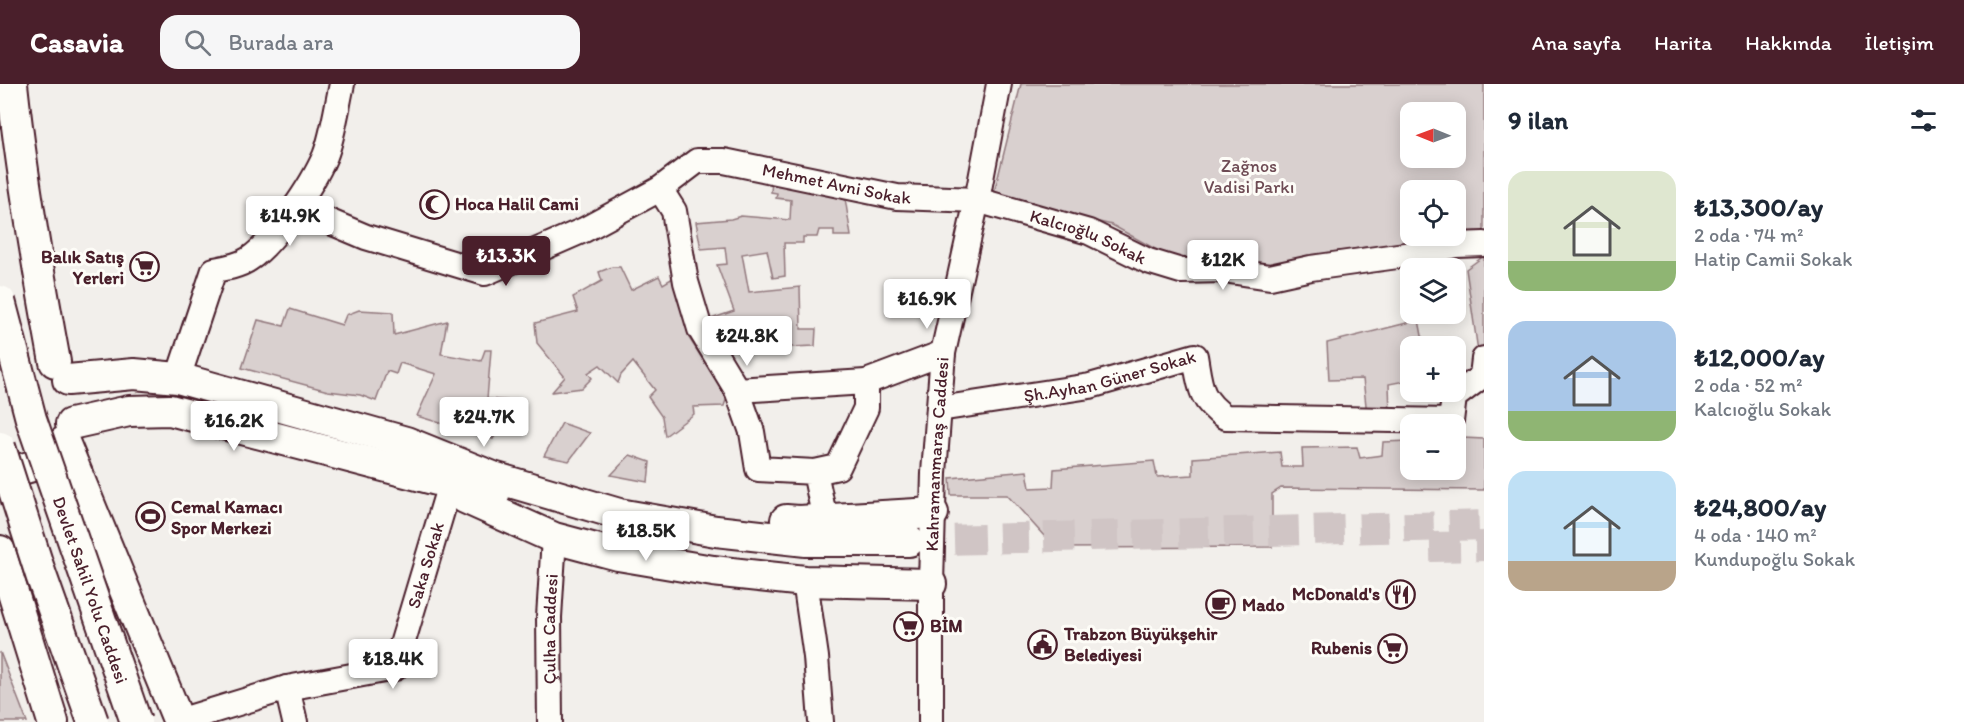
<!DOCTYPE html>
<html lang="tr">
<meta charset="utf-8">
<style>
body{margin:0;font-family:Itim,sans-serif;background:#f6f6f7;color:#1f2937;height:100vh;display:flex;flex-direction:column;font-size:22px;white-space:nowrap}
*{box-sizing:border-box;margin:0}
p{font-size:20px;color:#747a83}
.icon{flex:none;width:33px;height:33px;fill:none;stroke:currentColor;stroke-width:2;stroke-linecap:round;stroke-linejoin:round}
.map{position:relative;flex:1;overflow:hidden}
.side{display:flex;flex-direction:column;background:#fff;width:480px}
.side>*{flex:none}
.needle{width:39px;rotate:271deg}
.tools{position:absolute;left:1400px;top:18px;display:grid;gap:12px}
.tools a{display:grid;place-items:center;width:66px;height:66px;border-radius:12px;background:#fff;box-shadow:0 3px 15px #0003;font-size:30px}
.price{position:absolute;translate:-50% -51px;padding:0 14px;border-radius:6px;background:#fff;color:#222;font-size:20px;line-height:39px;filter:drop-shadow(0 2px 3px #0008)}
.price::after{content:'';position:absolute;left:50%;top:36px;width:18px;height:14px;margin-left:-9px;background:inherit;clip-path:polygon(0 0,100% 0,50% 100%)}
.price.on{background:#4a1f2b;color:#fff}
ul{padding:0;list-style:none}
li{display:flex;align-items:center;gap:18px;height:150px;padding:0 24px}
li span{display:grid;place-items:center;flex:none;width:168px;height:120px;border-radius:18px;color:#555}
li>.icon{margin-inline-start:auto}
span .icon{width:72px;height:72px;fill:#fffc;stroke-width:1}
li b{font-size:26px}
h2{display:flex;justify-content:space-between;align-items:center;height:72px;padding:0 24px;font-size:26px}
header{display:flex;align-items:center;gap:36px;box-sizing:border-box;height:84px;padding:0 30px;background:#4a1f2b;color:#fff}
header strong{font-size:28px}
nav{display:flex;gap:33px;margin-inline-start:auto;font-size:21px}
.search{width:420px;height:54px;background:#f6f6f7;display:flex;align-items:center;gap:15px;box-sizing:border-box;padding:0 21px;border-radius:18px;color:#747a83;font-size:22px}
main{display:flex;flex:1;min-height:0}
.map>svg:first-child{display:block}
.green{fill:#d9d0cf;stroke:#92787d;stroke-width:1.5;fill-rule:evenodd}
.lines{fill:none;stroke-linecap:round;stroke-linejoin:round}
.major-tunnel{stroke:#d0c5c5;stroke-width:30;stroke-dasharray:30 15;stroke-linecap:butt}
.minor-casing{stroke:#4a1f2b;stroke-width:28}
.major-casing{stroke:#4a1f2b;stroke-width:34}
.minor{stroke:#fdfcf7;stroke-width:24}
.major{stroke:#fdfcf7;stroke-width:30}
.major-bridge-casing{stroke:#4a1f2b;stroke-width:34;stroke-linecap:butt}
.major-bridge{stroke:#fdfcf7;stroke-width:30}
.labels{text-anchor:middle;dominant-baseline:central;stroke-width:6;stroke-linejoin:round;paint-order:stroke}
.park-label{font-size:18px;fill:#6e4b54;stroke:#fdfcf7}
.street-label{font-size:18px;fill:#4a1f2b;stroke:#fdfcf7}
.poi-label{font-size:18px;font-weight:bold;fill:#4a1f2b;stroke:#fdfcf7;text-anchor:start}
</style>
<header>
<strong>Casavia</strong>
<div class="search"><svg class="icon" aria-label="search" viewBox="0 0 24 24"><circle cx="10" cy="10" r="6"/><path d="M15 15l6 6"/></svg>Burada ara</div>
<nav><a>Ana sayfa</a><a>Harita</a><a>Hakkında</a><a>İletişim</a></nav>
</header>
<main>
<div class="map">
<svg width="1484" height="638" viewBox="0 0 1484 638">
<rect width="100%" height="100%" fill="#f2efeb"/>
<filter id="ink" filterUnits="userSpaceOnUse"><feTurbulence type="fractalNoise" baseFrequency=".0167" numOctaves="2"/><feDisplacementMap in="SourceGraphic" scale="12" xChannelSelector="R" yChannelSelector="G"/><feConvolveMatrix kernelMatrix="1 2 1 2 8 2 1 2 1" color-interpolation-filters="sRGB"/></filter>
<g filter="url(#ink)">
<g class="green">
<path d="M1021,0h463v148l-71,15h-48l-32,6 -63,18 -86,-6 -72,-40 -119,-28zM1410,28h45v46h-45zM1410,106h45v46h-45z"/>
<polygon points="772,96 845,114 851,152 834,152 834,146 819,146 817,153 803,153 803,159 784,159 785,192 773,194 767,166 742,170 749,208 800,203 801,245 816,245 815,262 766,264 756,258 746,264 744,261 723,270 705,237 734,227 717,181 727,180 725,163 701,165 696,138 731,135 741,132 790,136 791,116 776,114 777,109 771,108"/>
<polygon points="1484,172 1484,267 1478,267 1466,185"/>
<polygon points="612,183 620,183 631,206 659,192 663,200 678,191 689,254 727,313 724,322 693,323 694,330 665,352 662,333 648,313 655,306 633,278 621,291 618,299 600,281 588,289 592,294 582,304 552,308 565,293 537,259 535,239 578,228 573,213 602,197 599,188"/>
<polygon points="290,225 342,241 346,231 359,226 393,228 394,251 447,237 441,270 481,277 485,266 491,266 487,315 513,317 493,355 417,332 436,290 400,279 396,290 387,287 376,317 360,311 328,307 242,284 258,236 284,242"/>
<polygon points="1419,236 1424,262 1410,262 1410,296 1389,300 1390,330 1367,330 1363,295 1329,296 1327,259"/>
<polygon points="562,339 590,349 569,377 544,372"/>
<polygon points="1462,354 1484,355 1484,406 1281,404 1272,410 1272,463 1055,464 1007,411 951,411 950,394 1027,387 1030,404 1053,403 1054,385 1154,377 1157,393 1193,391 1193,374 1280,368 1282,383 1303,383 1302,364 1357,363 1360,374 1382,371 1383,358 1410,357 1410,386 1455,386 1455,371 1461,370"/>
<polygon points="630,371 650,378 648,398 611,391"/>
<polygon points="0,568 27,638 0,638"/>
</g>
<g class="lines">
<g class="major-tunnel">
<polyline points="909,457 1484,441"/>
<polyline points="1430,463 1484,462"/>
</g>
<defs>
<g id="minor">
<polyline points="660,105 674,127 686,198 700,245 737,306 752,348 758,385 815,388 825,436"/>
<path id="s1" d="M295,123l71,30 119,36 99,-43 76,-41 37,-28h27l173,36 80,3 112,32 59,29 33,10 42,-1 47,7 41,-9 101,-14 44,-9 28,-1"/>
<path d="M178,294l36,-108c11,-2 25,-4 35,-11 25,-16 64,-75 76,-103 8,-20 12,-50 17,-72"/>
<polyline points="737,306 866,298 943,269"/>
<path id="s2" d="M939,325l151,-23 105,-30c5,29 4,43 30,61l226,4 3,-24 28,-21 2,-17"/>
<polyline points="815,388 838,383 866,324 866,298"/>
<polyline points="805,497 816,573 821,638"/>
<polyline points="287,604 295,638"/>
<path id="s3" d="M179,637l108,-33 108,-20 53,-177"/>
<path id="s4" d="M550,638l-1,-105 5,-79"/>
<path id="s5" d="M931,638v-138l3,-111 9,-120 34,-153 22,-116"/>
</g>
<g id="major">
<path d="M12,0c10,93 26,186 43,278"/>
<polyline points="68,296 134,290 178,294 406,358 493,393 619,430 716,447 806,457 909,457"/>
<polyline points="71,340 129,327 170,326 494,411"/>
<polyline points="64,358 179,638"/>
<path d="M0,385c26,5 46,-8 63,-26"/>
<polyline points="465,414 554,454 618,471 713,487 805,497 931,500"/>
<polyline points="786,436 799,437 933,429"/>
<polyline points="0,467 53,638"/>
</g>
</defs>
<use href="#minor" class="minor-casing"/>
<use href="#major" class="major-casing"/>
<use href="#minor" class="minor"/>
<use href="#major" class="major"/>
<defs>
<g id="major-bridge">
<path id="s6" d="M0,217l31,118 105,303"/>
<polyline points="0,363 41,491 93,638"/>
</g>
</defs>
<use href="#major-bridge" class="major-bridge-casing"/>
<use href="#major-bridge" class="major-bridge"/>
</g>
</g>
<defs>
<symbol id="mosque-ring" viewBox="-11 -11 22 22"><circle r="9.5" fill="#fdfcf7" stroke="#4a1f2b" stroke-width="1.5"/><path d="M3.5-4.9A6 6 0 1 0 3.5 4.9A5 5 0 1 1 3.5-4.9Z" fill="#4a1f2b"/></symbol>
<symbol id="supermarket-ring" viewBox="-11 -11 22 22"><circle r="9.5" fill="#fdfcf7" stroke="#4a1f2b" stroke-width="1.5"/><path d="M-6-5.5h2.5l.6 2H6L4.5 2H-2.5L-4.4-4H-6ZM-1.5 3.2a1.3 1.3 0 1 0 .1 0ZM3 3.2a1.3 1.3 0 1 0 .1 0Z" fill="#4a1f2b"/></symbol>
<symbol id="stadium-ring" viewBox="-11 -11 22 22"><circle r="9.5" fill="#fdfcf7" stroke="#4a1f2b" stroke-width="1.5"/><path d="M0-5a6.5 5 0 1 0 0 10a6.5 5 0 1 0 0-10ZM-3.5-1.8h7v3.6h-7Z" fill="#4a1f2b"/></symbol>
<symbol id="restaurant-ring" viewBox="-11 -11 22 22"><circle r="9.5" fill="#fdfcf7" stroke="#4a1f2b" stroke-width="1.5"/><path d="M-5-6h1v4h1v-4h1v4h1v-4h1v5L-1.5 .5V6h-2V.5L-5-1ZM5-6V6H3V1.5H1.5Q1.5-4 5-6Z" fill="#4a1f2b"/></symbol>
<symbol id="cafe-ring" viewBox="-11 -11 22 22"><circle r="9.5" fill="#fdfcf7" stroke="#4a1f2b" stroke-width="1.5"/><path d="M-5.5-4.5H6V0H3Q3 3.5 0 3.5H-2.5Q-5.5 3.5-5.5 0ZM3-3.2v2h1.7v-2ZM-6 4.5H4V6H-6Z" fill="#4a1f2b"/></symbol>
<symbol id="civic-ring" viewBox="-11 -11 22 22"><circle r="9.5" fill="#fdfcf7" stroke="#4a1f2b" stroke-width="1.5"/><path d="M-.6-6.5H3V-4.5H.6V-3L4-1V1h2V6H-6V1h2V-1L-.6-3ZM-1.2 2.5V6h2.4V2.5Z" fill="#4a1f2b"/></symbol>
</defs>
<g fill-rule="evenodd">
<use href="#mosque-ring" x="418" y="104" width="33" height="33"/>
<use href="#supermarket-ring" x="128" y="166" width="33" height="33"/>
<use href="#stadium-ring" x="134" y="416" width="33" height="33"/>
<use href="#restaurant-ring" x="1384" y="494" width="33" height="33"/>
<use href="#cafe-ring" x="1204" y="504" width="33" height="33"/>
<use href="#supermarket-ring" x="892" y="526" width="33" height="33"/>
<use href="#civic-ring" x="1026" y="544" width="33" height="33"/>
<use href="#supermarket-ring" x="1376" y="548" width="33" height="33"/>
</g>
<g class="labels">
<g class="park-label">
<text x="1249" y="82">Zağnos<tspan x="1249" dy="21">Vadisi Parkı</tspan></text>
</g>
<g class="street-label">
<text stroke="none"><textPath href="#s1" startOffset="584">Mehmet Avni Sokak</textPath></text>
<text stroke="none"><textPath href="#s1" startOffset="843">Kalcıoğlu Sokak</textPath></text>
<text stroke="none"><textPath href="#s2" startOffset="174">Şh.Ayhan Güner Sokak</textPath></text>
<text stroke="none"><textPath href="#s5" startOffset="268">Kahramanmaraş Caddesi</textPath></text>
<text stroke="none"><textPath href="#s3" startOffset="330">Saka Sokak</textPath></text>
<text stroke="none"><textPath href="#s6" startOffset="303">Devlet Sahil Yolu Caddesi</textPath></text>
<text stroke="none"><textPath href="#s4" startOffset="93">Çulha Caddesi</textPath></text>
</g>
<g class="poi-label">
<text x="455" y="120">Hoca Halil Cami</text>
<text x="124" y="173" text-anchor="end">Balık Satış<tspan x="124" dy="21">Yerleri</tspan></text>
<text x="171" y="423">Cemal Kamacı<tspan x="171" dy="21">Spor Merkezi</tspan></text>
<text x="1380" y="510" text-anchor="end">McDonald's</text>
<text x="1242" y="521">Mado</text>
<text x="930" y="542">BİM</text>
<text x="1064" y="550">Trabzon Büyükşehir<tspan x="1064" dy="21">Belediyesi</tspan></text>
<text x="1372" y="564" text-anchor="end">Rubenis</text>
</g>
</g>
</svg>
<div class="tools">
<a><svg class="needle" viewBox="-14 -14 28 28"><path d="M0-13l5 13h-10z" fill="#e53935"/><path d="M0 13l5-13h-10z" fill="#747a83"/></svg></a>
<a><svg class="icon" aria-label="locate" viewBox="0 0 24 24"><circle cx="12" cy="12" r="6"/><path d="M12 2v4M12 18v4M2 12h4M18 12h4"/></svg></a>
<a><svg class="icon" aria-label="layers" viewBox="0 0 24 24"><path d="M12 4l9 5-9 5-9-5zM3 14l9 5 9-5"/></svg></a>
<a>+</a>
<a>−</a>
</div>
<b class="price" style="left:290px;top:163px">₺14.9K</b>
<b class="price on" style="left:506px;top:203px">₺13.3K</b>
<b class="price" style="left:1223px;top:207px">₺12K</b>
<b class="price" style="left:927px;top:246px">₺16.9K</b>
<b class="price" style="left:747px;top:283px">₺24.8K</b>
<b class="price" style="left:484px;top:364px">₺24.7K</b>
<b class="price" style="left:234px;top:368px">₺16.2K</b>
<b class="price" style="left:646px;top:478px">₺18.5K</b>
<b class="price" style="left:393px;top:606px">₺18.4K</b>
</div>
<section class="side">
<h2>9 ilan<svg class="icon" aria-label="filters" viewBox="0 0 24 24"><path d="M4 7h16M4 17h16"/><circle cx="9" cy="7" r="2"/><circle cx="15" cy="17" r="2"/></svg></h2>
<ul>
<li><span style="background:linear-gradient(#dfe7d0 75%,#8fb573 0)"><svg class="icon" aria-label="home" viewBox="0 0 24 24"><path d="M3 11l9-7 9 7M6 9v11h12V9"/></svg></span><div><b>₺13,300/ay</b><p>2 oda · 74 m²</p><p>Hatip Camii Sokak</p></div></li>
<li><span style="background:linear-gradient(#a9c7e8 75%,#8fb573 0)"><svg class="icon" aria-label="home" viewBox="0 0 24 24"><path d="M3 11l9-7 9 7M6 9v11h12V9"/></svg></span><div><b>₺12,000/ay</b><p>2 oda · 52 m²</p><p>Kalcıoğlu Sokak</p></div></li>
<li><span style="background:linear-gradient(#bfe0f5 75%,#b9a48a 0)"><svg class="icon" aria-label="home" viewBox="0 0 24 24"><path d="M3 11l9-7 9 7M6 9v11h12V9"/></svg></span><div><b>₺24,800/ay</b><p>4 oda · 140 m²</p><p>Kundupoğlu Sokak</p></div></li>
</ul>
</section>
</main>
